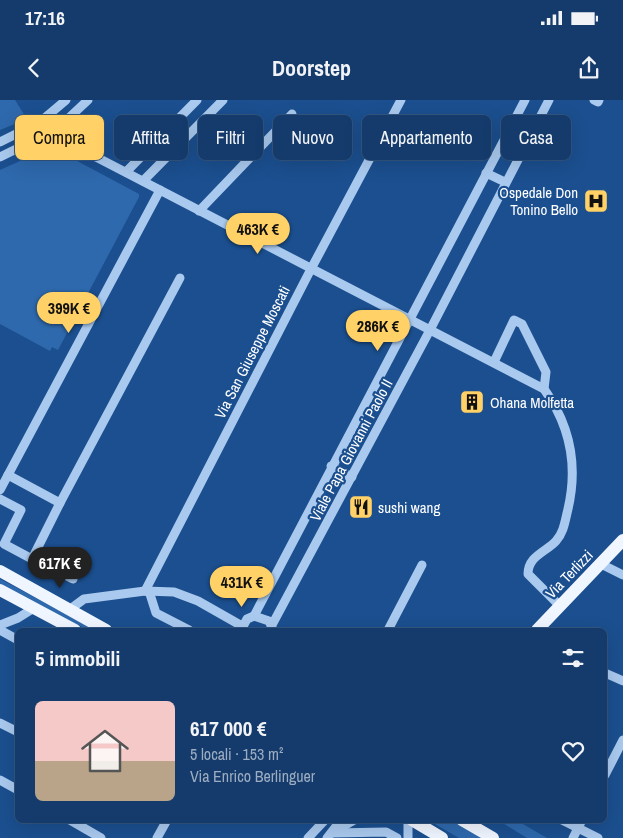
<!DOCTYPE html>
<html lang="it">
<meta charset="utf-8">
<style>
body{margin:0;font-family:"Archivo Narrow",sans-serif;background:#1d4271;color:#f1f3f6;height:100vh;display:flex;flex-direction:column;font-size:19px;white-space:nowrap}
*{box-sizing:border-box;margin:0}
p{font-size:16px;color:#9dadc1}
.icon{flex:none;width:28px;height:28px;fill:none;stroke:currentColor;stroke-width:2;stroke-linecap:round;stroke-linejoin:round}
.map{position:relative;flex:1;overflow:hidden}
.drawer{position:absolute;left:15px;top:528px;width:592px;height:195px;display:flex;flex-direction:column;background:#143b6b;border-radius:8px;box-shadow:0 5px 20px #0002,0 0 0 1px #33557e}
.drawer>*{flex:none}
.top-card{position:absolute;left:15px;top:15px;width:594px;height:45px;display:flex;gap:10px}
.price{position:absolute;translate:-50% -42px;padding:0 11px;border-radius:18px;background:#ffd166;color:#111;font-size:16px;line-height:32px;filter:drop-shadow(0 1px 2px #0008)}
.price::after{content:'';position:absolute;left:50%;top:30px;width:15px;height:11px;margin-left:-8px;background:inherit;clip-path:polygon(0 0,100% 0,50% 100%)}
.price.on{background:#222;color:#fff}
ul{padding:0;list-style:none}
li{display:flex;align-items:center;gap:15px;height:125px;padding:0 20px}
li+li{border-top:1px solid #33557e}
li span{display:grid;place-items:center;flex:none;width:140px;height:100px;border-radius:8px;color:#555}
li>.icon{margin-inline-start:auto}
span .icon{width:60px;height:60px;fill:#fffc;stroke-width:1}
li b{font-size:21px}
h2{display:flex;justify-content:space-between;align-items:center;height:60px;padding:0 20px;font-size:21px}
.pill{padding:0 18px;border-radius:8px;background:#143b6b;box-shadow:0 5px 20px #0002,0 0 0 1px #33557e;font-size:18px;line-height:45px}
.pill.on{background:#ffd166;color:#111}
.status{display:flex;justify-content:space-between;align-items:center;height:35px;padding:0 25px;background:#143b6b;direction:ltr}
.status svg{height:14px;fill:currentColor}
header{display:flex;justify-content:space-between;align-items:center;height:65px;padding:0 20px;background:#143b6b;font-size:22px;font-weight:800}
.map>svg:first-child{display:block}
.green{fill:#2e69ad}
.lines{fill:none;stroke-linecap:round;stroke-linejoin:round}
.minor{stroke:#a9c9ee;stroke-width:9}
.major{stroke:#f0f6ff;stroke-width:12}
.labels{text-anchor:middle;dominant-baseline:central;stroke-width:4.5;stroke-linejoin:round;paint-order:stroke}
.poi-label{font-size:15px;fill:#fff;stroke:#1b4f8f;text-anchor:start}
.street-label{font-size:15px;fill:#fff;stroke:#1b4f8f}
</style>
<div class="status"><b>17:16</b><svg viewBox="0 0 49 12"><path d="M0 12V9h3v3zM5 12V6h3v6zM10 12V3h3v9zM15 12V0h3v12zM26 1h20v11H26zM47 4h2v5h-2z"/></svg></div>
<header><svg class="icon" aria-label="back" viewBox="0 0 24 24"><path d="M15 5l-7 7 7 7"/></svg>Doorstep<svg class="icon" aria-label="share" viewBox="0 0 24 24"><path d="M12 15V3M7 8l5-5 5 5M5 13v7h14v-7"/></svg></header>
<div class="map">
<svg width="623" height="738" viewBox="0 0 623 738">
<rect width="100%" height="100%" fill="#1b4f8f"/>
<g class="green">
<polygon points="0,0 15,0 27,19 0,30"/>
<polygon points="51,47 139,94 139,97 58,250 52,247 50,251 0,224 0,70"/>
<polygon points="0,479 96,530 88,530 0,484"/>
<polygon points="428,720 454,720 483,738 459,738"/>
<polygon points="498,720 516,720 547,738 527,738"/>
</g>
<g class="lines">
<g class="minor">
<polyline points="594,0 598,2 599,0"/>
<path d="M40,22l11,11 20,11 473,245c26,36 34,77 24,120 -3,12 -4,23 -12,32 -10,11 -28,15 -28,33l32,32"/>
<polyline points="0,42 40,22 66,0"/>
<polyline points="0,57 57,29 88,0"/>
<polyline points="126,72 197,0"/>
<polyline points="486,73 505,82"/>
<polyline points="143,81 223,0"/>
<polyline points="199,111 292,14"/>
<polyline points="494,262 514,220 522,224 546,272 544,289"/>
<polyline points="331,366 352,377"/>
<polyline points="8,375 60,403 180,178"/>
<polyline points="0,390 160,90"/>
<polyline points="0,399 21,410 4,444 32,459"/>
<polyline points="60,403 32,459 73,479"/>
<polyline points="601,464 623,475"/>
<polyline points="145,491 311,169 401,0"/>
<polyline points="149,491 156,513 189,530"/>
<polyline points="69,510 84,499 145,491 174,492 198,501 242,526"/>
<polyline points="254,516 525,0"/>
<polyline points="0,525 18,518 34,508"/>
<polyline points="272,525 430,230 549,0"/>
<polyline points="0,530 18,540"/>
<polyline points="241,530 247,519 254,516 269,521 273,530"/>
<polyline points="388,530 422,465"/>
<polyline points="605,573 623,581"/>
<polyline points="0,623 18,632"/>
<polyline points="605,675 623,640"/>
<polyline points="0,680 18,690"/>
<polyline points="70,720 101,738"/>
<polyline points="408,720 408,738"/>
<polyline points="562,720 598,738"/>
<polyline points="335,731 354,720"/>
<polyline points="333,733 386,732 397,738"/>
<polyline points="157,738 167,720"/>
<polyline points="308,738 325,720"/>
<polyline points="327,738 341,720"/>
<polyline points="573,738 582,720"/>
</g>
<g class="major">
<polyline points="0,471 106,530"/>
<polyline points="0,490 75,530"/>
<polyline points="537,530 623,440"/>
<polyline points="412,720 442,738"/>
<polyline points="462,720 493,738"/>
</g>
</g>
<defs>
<symbol id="hospital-square" viewBox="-11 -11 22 22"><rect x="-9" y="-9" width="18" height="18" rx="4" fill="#ffd166" stroke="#1b4f8f"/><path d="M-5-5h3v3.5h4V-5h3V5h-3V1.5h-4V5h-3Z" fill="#111"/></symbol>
<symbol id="building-square" viewBox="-11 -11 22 22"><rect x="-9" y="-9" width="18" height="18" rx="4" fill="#ffd166" stroke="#1b4f8f"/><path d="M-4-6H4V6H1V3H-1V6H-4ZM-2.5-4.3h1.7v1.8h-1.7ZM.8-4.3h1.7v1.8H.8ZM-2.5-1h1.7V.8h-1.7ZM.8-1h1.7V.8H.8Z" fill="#111"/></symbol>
<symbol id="restaurant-square" viewBox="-11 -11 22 22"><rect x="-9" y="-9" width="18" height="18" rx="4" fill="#ffd166" stroke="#1b4f8f"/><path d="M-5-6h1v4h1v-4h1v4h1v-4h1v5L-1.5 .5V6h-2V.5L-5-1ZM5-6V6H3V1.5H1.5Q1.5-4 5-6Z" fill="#111"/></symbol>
</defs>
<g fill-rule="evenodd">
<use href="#hospital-square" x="582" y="87" width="28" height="28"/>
<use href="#building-square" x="458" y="288" width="28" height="28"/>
<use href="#restaurant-square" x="347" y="393" width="28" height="28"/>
</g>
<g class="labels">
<g class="poi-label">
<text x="578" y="92" text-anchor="end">Ospedale Don<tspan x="578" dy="17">Tonino Bello</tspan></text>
<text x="490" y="302">Ohana Molfetta</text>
<text x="378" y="407">sushi wang</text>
</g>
<g class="street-label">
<text transform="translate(252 252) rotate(-63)">Via San Giuseppe Moscati</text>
<text transform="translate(351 350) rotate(-62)">Viale Papa Giovanni Paolo II</text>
<text transform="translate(569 474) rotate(-46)">Via Terlizzi</text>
</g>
</g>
</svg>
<b class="price" style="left:258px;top:155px">463K €</b>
<b class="price" style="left:69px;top:234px">399K €</b>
<b class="price" style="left:378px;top:252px">286K €</b>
<b class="price on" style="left:60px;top:489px">617K €</b>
<b class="price" style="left:242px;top:508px">431K €</b>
<div class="top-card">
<a class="pill on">Compra</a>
<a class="pill">Affitta</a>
<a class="pill">Filtri</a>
<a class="pill">Nuovo</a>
<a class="pill">Appartamento</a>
<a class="pill">Casa</a>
</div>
<section class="drawer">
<h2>5 immobili<svg class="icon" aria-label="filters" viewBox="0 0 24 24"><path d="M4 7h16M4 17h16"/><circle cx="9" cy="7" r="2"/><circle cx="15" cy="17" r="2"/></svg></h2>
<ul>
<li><span style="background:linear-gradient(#f6c9c9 60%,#b9a48a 0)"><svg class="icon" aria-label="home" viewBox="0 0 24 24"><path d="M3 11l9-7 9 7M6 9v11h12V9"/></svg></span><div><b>617 000 €</b><p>5 locali · 153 m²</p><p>Via Enrico Berlinguer</p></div><svg class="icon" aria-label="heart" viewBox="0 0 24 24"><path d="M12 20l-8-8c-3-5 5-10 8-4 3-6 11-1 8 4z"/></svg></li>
</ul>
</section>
</div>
